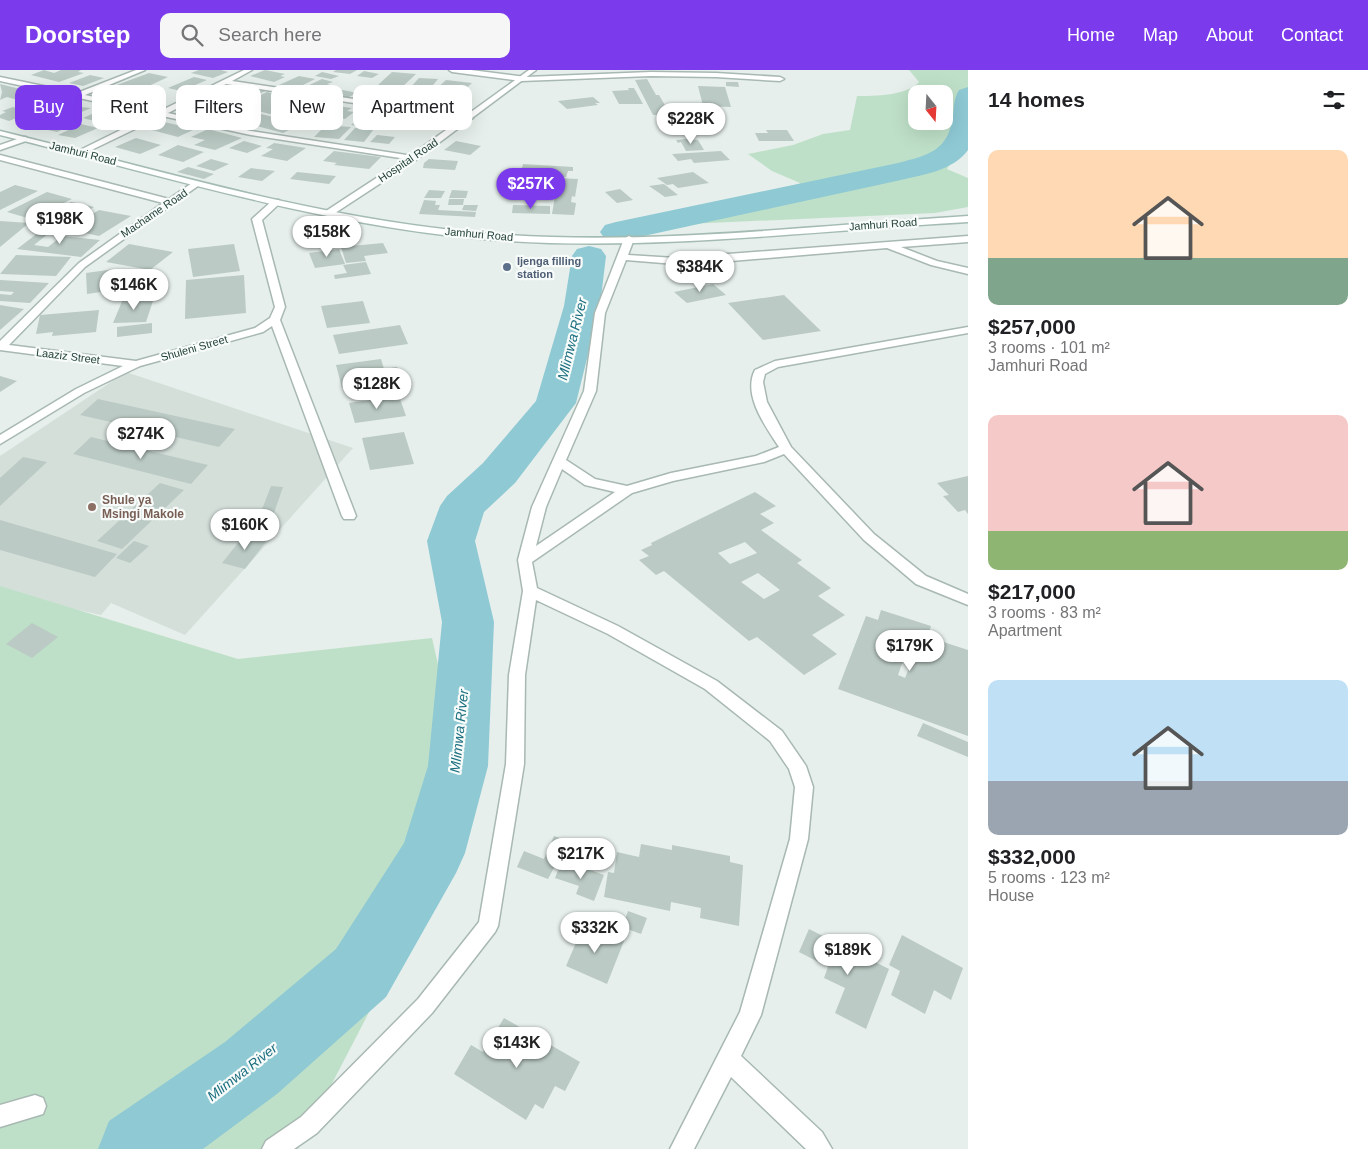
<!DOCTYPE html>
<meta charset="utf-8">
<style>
body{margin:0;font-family:Helvetica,sans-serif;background:#f6f6f6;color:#202124;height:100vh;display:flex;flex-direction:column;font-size:19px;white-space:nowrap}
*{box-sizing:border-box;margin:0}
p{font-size:16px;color:#757577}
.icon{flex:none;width:28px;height:28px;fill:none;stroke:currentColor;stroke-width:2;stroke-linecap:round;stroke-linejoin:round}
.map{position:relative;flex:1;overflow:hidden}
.sheet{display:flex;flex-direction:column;background:#fff;width:400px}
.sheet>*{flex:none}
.guide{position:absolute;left:15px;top:15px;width:475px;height:45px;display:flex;gap:10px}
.needle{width:32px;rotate:162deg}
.controls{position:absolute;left:908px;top:15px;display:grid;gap:10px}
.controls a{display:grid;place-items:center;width:45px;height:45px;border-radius:10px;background:#fff;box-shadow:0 5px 20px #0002;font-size:25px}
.price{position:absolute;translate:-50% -42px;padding:0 11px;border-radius:18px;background:#fff;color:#222;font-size:16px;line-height:32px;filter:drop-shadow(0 1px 2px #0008)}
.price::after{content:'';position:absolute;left:50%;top:30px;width:15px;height:11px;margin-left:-8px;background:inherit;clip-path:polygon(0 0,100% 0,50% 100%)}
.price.active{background:#7c3aed;color:#fff}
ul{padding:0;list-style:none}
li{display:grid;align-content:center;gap:10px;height:265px;padding:0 20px}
li span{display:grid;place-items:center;height:155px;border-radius:10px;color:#555}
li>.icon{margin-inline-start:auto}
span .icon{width:90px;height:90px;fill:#fffc;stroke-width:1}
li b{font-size:21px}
h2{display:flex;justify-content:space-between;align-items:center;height:60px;padding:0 20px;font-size:21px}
.chip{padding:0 18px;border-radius:10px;background:#fff;box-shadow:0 5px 20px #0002;font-size:18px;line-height:45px}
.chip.active{background:#7c3aed;color:#fff}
header{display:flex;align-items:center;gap:30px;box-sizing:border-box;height:70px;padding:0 25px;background:#7c3aed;color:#fff}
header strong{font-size:24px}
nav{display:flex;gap:28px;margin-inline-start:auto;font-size:18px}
.search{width:350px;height:45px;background:#f6f6f6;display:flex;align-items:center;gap:12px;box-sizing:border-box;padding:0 18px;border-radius:10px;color:#757577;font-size:19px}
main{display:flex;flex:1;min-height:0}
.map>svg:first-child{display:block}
.built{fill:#d4dfda}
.green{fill:#bfe0c8;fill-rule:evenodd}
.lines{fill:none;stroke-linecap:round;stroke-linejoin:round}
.river{fill:#8ec9d4;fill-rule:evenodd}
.building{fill:#bbcac4;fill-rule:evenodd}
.minor-casing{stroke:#a8b8b2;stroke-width:3}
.tertiary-casing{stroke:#a8b8b2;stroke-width:3}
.secondary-casing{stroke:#a4bbb3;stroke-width:3}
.minor{fill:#fff;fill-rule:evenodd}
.tertiary{fill:#fff;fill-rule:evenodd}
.secondary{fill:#fff;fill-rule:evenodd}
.service-dot{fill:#5c6f8a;stroke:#f7fbf9;stroke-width:2}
.education-dot{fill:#8d6e63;stroke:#f7fbf9;stroke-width:2}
.labels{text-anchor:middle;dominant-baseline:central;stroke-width:4.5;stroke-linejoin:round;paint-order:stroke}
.far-street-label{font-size:11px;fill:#24423a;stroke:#f7fbf9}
.far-service-label{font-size:11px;font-weight:bold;fill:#4e5e75;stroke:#f7fbf9;text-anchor:start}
.education-label{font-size:12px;font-weight:bold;fill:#785e54;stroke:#f7fbf9;text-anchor:start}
.water-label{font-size:14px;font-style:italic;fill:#1c6f80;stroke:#f7fbf9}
</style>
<header>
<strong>Doorstep</strong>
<div class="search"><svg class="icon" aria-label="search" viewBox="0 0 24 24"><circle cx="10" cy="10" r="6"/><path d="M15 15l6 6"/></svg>Search here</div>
<nav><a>Home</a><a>Map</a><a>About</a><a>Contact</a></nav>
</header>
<main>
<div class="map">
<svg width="968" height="1079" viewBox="0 0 968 1079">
<rect width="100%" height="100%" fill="#e6efeb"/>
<polygon class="built" points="126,302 353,378 185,565 111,533 101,545 0,523 0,386"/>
<g class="green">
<path d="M909,0h59v62l-21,37 21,9v29l-33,6 -249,11 -53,1 164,-35 3,-7 -28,-12 -24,-17 45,-9 30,-11 27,-4 7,-34c18,0 49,0 62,-14zM916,24h28v27h-28z"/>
<polygon points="0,516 238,589 432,568 472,744 298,1079 0,1079"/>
</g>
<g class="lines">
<g class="river">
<path d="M968,17v63c-14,20 -45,25 -67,30l-285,62 -11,-3 -5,-7 5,-7 11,-3 282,-59c31,-8 50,-12 55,-47 1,-9 1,-18 6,-26z"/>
<polygon points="589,176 601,179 606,186 600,236 576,333 515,413 484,442 475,471 494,552 488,696 465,783 456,803 386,927 277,1024 203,1079 98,1079 109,1051 225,972 336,879 404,773 428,696 442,552 427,471 440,436 447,426 483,393 536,331 564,236 572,186 577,179"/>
</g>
</g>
<g class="building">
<polygon points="44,0 54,3 61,0 81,0 78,2 84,3 59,12 31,5"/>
<polygon points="199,0 221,0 228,2 213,8 191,3"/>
<polygon points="265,0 285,4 280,6 285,7 274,12 250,6"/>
<polygon points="336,0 357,0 350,4 333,2"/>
<polygon points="364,1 379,4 372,8 357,6"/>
<polygon points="322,2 339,6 331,9 315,6"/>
<polygon points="392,2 416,4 401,18 377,16"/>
<polygon points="149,3 168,7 140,20 114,16"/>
<polygon points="90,5 104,8 83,16 69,13"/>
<polygon points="299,6 315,9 295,19 279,15"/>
<polygon points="194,7 207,10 181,21 168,18"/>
<polygon points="419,8 438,9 429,20 409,19"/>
<polygon points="322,9 333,12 327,14 338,17 323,24 301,19"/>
<polygon points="647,9 656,25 659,25 670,44 653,45 635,10"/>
<polygon points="446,10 472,13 460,24 434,21"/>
<polygon points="726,12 738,12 739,17 726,16"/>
<polygon points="0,14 36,23 18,30 7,27 0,30 2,22"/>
<polygon points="698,16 725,17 731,37 703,36"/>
<polygon points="246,18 265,21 258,25 242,20"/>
<polygon points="628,18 634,18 643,34 619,34 612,21 629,20"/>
<polygon points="343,20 357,23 347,28 332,24"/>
<polygon points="376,20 385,20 382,23 388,23 386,25 395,26 390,31 366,29"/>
<polygon points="225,21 235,24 240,21 257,26 234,36 218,32 223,29 213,27"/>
<polygon points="267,22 300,29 270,44 237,36"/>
<polygon points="423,22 445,24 433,37 410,35"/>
<polygon points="40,24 63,30 46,36 23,30"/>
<polygon points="593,27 600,33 595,33 598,35 567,39 558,31"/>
<polygon points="68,34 80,37 91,38 77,44 56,38"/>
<polygon points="304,34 318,37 309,41 295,38"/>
<polygon points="201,35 230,41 216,48 187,41"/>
<polygon points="337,36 352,38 347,41 354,42 345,49 323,45"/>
<polygon points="13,37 31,42 9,51 0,48 0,45 6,42 2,41"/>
<polygon points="290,38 293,39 309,42 299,48 279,43"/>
<polygon points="101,40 124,46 106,54 83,48"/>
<polygon points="253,42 301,54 283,63 227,48 234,45 241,47"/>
<polygon points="366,42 382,44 374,51 382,52 376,58 351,55"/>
<polygon points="710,44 716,56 667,57 662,46"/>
<polygon points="413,45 430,47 419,58 385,54 394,46 411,48"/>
<polygon points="33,47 46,51 33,55 21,51"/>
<polygon points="316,48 340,50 337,53 314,51"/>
<polygon points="53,52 70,56 57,62 39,58"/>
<polygon points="164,52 195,59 178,67 148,59"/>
<polygon points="81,54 98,58 75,68 58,65"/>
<polygon points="326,55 351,57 339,69 314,67"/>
<polygon points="355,58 374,59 364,72 344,70"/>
<polygon points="208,59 242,68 215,80 194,75 205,70 191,67"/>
<polygon points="667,59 680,59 681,65 668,65"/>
<polygon points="766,60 787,60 794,71 759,71 755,63 768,63"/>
<polygon points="377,65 395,67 389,74 370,72"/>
<polygon points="136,68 161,75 140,84 115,77"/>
<polygon points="685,69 698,70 704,80 686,81 681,72 678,73 676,70"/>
<polygon points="244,71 262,76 247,83 229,78"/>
<polygon points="456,71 481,76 470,85 444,80"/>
<polygon points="274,73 306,78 287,91 261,86 273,79 266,78"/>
<polygon points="178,75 204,82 183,92 158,85"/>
<polygon points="334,81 381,87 369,99 334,95 337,93 323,91"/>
<polygon points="721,81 730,90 694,93 691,89 678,91 672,84"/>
<polygon points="211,89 229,94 214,101 196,96"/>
<polygon points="429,89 458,91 455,100 423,98 424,93"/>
<polygon points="523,94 573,97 573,101 568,101 566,107 520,105"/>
<polygon points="188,97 214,104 204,109 177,102"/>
<polygon points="251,98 275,101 262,111 238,107"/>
<polygon points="297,102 336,106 329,114 290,109"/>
<polygon points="693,102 709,113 678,118 673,114 667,115 657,108"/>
<polygon points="558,108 578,109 575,127 572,126 571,132 576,133 574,145 552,144"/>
<polygon points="664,114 678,125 665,127 649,116"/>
<polygon points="15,115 38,121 0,140 0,122"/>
<polygon points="620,119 633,130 617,133 605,122"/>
<polygon points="429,120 445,121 441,128 424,128"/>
<polygon points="452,120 468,121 466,128 449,128"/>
<polygon points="47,122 72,129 31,149 7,142"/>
<polygon points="449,129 464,129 463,135 448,135"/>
<polygon points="424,130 436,131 435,135 440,135 438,140 476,142 475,147 419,144"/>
<polygon points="71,132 94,137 62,156 39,151"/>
<polygon points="464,135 478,135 476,141 462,140"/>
<polygon points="513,135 550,136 550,144 512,143"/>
<polygon points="99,140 131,146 99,166 67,159"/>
<polygon points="0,151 29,153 0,177"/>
<polygon points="43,159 53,160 34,175 48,177 62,166 100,170 81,187 17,179"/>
<polygon points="383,173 388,183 364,186 366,191 346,193 341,177"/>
<polygon points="129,174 173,182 150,200 106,192"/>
<polygon points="234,174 240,201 193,207 188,179"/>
<polygon points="339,179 345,194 315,198 309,183"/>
<polygon points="16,185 71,187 56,206 0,204"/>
<polygon points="366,192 371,204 335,209 334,205 347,203 343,195"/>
<polygon points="115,199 115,207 126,206 128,218 87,224 86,203"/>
<polygon points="244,205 246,243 185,249 186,210"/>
<polygon points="0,210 49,213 30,233 0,231 0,224 11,225 14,222 0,221"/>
<polygon points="713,214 726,225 687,233 674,222"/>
<polygon points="784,225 821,261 763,270 728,233"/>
<polygon points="154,228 146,252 113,253 123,229"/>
<polygon points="363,231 370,253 327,258 321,236"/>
<polygon points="0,235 24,239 0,260"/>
<polygon points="99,240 96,262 52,266 53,262 36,264 40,245"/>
<polygon points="152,253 152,263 117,267 117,257"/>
<polygon points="400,255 408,274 339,284 333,265"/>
<polygon points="381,289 384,299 397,297 401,307 386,309 387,313 342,318 336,295"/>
<polygon points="0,306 17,311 0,322"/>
<polygon points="399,326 406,346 355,353 349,333"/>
<polygon points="98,329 235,359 219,377 80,345"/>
<polygon points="404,362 414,394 370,400 362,368"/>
<polygon points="91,367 208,395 191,414 73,384"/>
<polygon points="23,387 47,392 0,436 0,408"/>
<polygon points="968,406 968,444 965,440 958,442 943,426 949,425 937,413"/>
<polygon points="160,413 184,420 122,479 97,471"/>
<polygon points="271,416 283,417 274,443 261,442"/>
<path d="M755,422l21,14 -16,8 14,9 -13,7 41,30 -5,3 34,25 -13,8 27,19 -33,20 25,19 -33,21 -47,-38 -8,4 -85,-70 -8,4 -17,-15 10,-4 -8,-6 11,-5 -1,-2zM745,472l12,11 -27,11 -12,-11zM758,503l22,17 -16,9 -23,-17z"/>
<polygon points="0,450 117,484 95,507 0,480"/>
<polygon points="246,463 268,469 245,499 222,493"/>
<polygon points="134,471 149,476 130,493 116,488"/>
<path d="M881,540l50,16 -3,11 40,13v86l-130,-47 28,-73 12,4zM904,588l8,3 -7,17 -7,-3z"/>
<polygon points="32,553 58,567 32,588 6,574"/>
<polygon points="923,653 968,672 968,687 917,666"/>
<polygon points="554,766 568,771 548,809 517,797 524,781 544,789"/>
<polygon points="641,774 672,780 672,775 730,786 730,792 743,795 739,856 700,848 701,838 671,832 670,841 604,827 608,802 614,803 617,782 639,787"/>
<polygon points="561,793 583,801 585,798 604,805 594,831 576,824 579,816 555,808"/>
<polygon points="628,841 647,848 641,864 622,857"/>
<polygon points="584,854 624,871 607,914 566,896"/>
<polygon points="809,859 889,899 866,959 835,943 845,918 824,908 828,897 799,882"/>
<polygon points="902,865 963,898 951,930 934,920 925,944 891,925 900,901 889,895"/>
<polygon points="504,948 580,992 565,1021 555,1016 543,1039 535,1034 526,1050 454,1004 471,975 483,982"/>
</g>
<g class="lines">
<defs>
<g id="minor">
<polygon points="136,0 145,0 85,25 160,41 244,0 252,0 232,11 469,46 473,48 469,50 226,14 168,43 251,61 413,86 417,88 413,90 251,65 162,46 81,85 77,83 78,81 153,44 0,11 0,7 77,23"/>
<polygon points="449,0 471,0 526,7 651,2 716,3 780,7 784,9 780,11 716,7 651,6 521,11 452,2"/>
<polygon points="23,67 26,67 26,71 0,80 0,75"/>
<polygon points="0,85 169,129 195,111 202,113 85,197 9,275 136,291 255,258 270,248 275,237 252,149 273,130 279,130 279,134 262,150 285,237 280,250 356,446 354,449 344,449 342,446 272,256 263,262 140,296 84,323 0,374 0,365 76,319 123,296 0,280 0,271 79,193 163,133 0,90"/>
<path d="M629,166l5,3 -6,16 47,3 293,-22v6l-67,5 36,14 31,7v6l-37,-9 -44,-17 -180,15 -32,1 -49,-4 -21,53 -9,78 -30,69 29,19 32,7 44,-13 85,-17 23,-9c-13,-20 -37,-52 -24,-77l20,-9 193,-34v6l-190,34 -13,7 -2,8 4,20 24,45 83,87 52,42 42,18v11l-52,-21 -52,-44 -80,-86 -20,8 -91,19 -41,12 -100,69 5,26 81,38 99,55 65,50 24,35 7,21 -5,52 -47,176 -20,41 81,76 10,17h-26l-75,-72 -37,72h-24l70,-137 50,-173 5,-52 -6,-18 -19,-28 -65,-52 -97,-55 -72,-34 -11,75 -1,89 -26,162 -3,6 -63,81 -115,120 -23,16h-32l4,-8 35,-24 117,-118 61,-77 27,-158 3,-89 14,-84 -5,-31 14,-53 52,-116 11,-78 29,-74zM562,399l23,16 30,7 -79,54 10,-39z"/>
<polygon points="35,1025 43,1028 46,1036 43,1044 0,1057 0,1035"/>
</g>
<polygon id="tertiary" points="529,0 536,0 416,90 332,145 326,145 326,141 410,86"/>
<path id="secondary" d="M0,61c156,38 311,86 471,101 163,16 334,-6 497,-16v6c-162,9 -335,32 -497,16 -160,-16 -315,-64 -471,-103z"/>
</defs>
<use href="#minor" class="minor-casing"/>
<use href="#tertiary" class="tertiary-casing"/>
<use href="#secondary" class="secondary-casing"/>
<use href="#minor" class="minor"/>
<use href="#tertiary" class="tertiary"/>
<use href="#secondary" class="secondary"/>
</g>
<circle class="service-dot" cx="507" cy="197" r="5"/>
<circle class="education-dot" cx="92" cy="437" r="5"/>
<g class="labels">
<g class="far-street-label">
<text transform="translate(83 83) rotate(14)">Jamhuri Road</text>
<text transform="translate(408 90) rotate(-34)">Hospital Road</text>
<text transform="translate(154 143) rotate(-34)">Machame Road</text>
<text transform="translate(883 154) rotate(-4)">Jamhuri Road</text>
<text transform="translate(479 164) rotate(5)">Jamhuri Road</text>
<text transform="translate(194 278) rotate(-16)">Shuleni Street</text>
<text transform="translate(68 286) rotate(7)">Laaziz Street</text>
</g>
<g class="far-service-label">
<text x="517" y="191">Ijenga filling<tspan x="517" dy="13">station</tspan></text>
</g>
<g class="education-label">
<text x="102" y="430">Shule ya<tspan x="102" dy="14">Msingi Makole</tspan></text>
</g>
<g class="water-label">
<text transform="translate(572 269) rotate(-76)">Mlimwa River</text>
<text transform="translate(459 661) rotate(-84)">Mlimwa River</text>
<text transform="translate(242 1002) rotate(-38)">Mlimwa River</text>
</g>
</g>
</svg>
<div class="controls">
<a><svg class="needle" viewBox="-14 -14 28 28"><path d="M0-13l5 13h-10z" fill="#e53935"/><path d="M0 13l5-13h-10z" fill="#757577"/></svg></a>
</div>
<b class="price" style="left:691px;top:75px">$228K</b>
<b class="price active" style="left:531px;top:140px">$257K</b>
<b class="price" style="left:60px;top:175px">$198K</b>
<b class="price" style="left:327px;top:188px">$158K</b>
<b class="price" style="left:700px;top:223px">$384K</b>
<b class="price" style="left:134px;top:241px">$146K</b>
<b class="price" style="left:377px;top:340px">$128K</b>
<b class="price" style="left:141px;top:390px">$274K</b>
<b class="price" style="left:245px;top:481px">$160K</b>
<b class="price" style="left:910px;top:602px">$179K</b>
<b class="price" style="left:581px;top:810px">$217K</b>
<b class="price" style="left:595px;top:884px">$332K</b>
<b class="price" style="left:848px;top:906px">$189K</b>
<b class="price" style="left:517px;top:999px">$143K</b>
<div class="guide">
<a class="chip active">Buy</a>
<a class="chip">Rent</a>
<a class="chip">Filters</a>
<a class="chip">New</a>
<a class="chip">Apartment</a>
</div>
</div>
<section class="sheet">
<h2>14 homes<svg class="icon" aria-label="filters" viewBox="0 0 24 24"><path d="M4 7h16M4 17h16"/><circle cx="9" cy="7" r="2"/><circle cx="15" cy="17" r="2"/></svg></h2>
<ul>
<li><span style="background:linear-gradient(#ffd9b3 70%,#7fa58c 0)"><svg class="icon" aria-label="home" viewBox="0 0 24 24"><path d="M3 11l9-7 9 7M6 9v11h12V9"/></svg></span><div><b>$257,000</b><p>3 rooms · 101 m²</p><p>Jamhuri Road</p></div></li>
<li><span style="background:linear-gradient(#f6c9c9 75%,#8fb573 0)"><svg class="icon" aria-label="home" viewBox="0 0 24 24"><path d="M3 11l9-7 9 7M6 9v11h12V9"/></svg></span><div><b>$217,000</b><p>3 rooms · 83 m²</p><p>Apartment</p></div></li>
<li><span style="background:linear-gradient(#bfe0f5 65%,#9aa5b1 0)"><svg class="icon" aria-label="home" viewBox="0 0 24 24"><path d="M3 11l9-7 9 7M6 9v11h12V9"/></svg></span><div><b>$332,000</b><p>5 rooms · 123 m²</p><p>House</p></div></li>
</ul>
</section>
</main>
